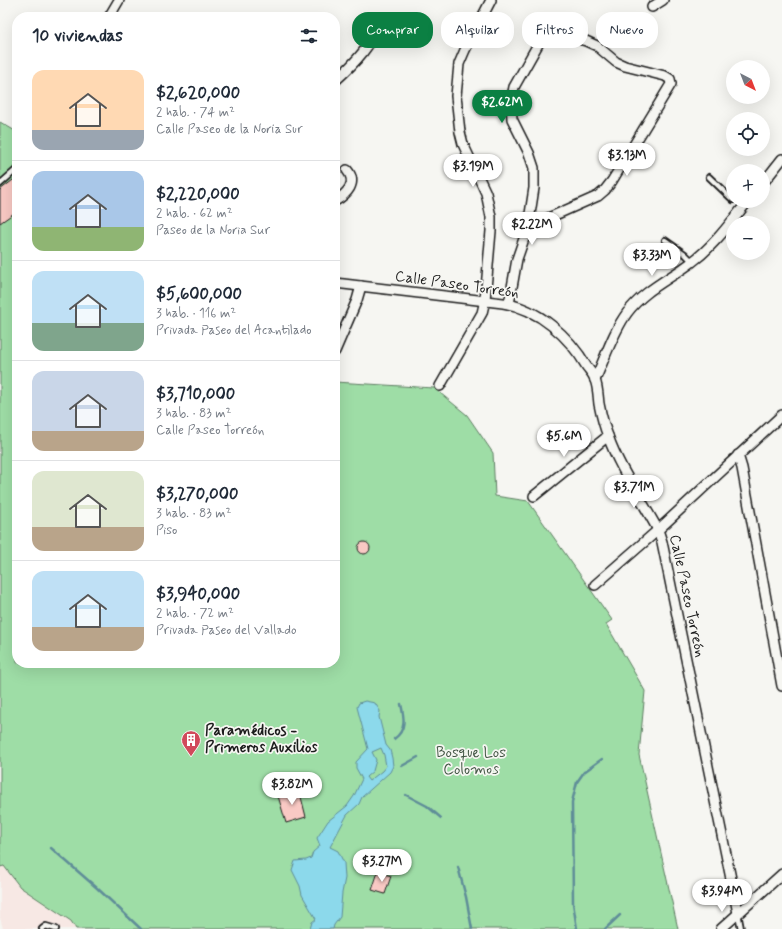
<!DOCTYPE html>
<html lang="es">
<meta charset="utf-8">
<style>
body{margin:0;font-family:Mynerve,sans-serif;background:#f2f2f3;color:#1f2937;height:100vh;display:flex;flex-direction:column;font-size:15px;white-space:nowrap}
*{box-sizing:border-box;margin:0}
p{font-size:13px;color:#747a83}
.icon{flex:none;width:22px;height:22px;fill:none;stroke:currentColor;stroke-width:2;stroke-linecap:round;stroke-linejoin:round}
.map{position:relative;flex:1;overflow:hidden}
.side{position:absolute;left:12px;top:12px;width:328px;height:656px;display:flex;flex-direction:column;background:#fff;border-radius:16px;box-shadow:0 4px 16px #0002}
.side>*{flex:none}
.hud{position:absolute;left:352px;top:12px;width:370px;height:36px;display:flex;gap:8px}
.needle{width:26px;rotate:138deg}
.buttons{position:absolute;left:726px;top:60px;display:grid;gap:8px}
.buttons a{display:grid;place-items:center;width:44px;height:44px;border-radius:50%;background:#fff;box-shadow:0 4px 16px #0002;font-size:20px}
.price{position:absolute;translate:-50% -34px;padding:0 9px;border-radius:14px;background:#fff;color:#222;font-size:13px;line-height:26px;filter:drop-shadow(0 1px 2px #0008)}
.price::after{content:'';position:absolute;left:50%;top:24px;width:12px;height:9px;margin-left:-6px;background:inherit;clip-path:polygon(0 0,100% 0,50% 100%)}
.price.active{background:#0b8043;color:#fff}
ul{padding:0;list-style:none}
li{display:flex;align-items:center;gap:12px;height:100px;padding:0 20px}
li+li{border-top:1px solid #e0e1e3}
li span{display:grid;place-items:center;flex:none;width:112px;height:80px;border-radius:12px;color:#555}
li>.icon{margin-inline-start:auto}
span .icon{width:48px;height:48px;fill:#fffc;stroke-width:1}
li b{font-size:17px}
h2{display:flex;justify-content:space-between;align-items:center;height:48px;padding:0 20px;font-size:17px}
.pill{padding:0 14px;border-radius:16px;background:#fff;box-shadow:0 4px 16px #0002;font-size:14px;line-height:36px}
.pill.active{background:#0b8043;color:#fff}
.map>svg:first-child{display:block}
.built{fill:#f7e8e4}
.green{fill:#9edda6;stroke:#5d7c61}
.water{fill:#8cd9eb;stroke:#5f8d98;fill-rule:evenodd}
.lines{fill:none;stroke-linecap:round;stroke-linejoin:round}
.stream{stroke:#5f8d98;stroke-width:2.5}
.building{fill:#f9c9c4;stroke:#1c1c1c}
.lane-casing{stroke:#1c1c1c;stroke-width:8}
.street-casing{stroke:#1c1c1c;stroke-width:12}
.lane{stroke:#f6f6f2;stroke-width:4.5}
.street{stroke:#f6f6f2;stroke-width:9}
.labels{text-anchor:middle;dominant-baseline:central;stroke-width:3.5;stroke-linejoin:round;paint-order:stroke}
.street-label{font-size:15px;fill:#1c1c1c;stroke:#f6f6f2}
.poi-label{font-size:15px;font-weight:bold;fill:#1c1c1c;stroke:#f6f6f2;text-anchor:start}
.park-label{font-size:15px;fill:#435645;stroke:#f6f6f2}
</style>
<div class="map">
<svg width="782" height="929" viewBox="0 0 782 929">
<rect width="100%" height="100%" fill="#f6f6f2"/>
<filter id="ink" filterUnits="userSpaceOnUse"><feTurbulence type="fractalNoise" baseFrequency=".025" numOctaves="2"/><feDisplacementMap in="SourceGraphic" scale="8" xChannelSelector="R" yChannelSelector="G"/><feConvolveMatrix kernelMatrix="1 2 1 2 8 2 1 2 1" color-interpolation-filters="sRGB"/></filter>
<g filter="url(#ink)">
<polygon class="built" points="4,866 20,887 71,921 76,929 3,929 0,918 0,867"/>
<polygon class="green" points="0,122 17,132 17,663 335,663 335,382 434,388 467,415 493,453 495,496 528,501 612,620 606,624 645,691 639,755 678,929 76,929 71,921 20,887 4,866 0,867"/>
<path class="water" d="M365,701l10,2 5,8 -1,6 7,28 4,5 2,8 1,8 -3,6 -28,25 -3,7 -12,11 -17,32 8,4 6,12 1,15 -3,15 -2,24 -6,8 -1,4h-23l2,-7 4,-3 -14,-24 -2,-9 -8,-16 3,-9 11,-1 5,-2 2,-6 7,-6 -3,-8 11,-17 19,-15 7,-10 8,-17 -6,-11v-6l12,-13 -11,-42 2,-4zM381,748l3,7 2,11 -4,5 -13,10 -3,-4 7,-6 3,-11 -4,-8z"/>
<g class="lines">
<g class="stream">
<path d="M394,739c13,-9 10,-22 7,-35"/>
<polyline points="402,766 418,757"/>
<polyline points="406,795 427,806 441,818"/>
<polyline points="51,848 97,888 141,929"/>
<polyline points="458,867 466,897 472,929"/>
<polyline points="577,929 573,903 572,802 577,782 584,772 602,759"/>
<polyline points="605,929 620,915"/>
</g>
</g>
<g class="building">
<polygon points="17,177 17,211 0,223 0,190"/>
<circle cx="364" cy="548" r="6"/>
<polygon points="299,789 306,817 286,823 278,796"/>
<polygon points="378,872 391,876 385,894 372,890"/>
</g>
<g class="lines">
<defs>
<g id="lane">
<polyline points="709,177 733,200"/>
<polyline points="0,184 17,169"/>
<polyline points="665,240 685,254 693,262"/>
<polyline points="738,913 741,929"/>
<polyline points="42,929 46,926 56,929"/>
</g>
<g id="street">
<polyline points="652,7 663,0"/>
<polyline points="109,17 119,0"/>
<path d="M335,81c20,-18 38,-37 47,-63"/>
<polyline points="763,183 782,159"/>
<path d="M335,201c12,-7 23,-18 12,-31"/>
<path d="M335,283l168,20c36,6 66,33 84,64 3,4 7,8 8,13 3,7 3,16 4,24 2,10 5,22 9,32 11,32 34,64 50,94l4,12 76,371"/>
<polyline points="509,304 517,259 528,227 534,188 534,168 529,153 512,119 511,102 514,87 541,39 546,33 551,32 586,41 597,46 616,62 625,66 665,76 670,79 671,84 612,181 605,190 598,196 528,227"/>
<polyline points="335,351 357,300 361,286"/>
<path d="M595,380c10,-22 18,-48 32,-67 17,-23 43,-34 65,-51 22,-16 39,-40 56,-61"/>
<polyline points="440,386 482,313 485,300 491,231 491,217 486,193 463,144 460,132 456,96 459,64 465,50 491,0"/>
<polyline points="738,455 742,468 782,686"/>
<polyline points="534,496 608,436"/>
<polyline points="595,585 658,530 782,415"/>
<polyline points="721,929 782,874"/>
</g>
</defs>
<use href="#lane" class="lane-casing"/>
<use href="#street" class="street-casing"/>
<use href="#lane" class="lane"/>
<use href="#street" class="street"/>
</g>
</g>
<defs>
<symbol id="building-pin" viewBox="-11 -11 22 30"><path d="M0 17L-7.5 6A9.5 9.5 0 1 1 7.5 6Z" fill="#d1495b" stroke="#f6f6f2"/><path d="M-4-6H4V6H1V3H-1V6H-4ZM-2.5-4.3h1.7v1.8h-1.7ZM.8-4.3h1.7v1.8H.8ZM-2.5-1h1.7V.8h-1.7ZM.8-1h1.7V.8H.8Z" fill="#fff"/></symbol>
</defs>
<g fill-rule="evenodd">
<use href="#building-pin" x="180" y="729" width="22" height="30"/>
</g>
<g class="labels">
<g class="street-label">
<text transform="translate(457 285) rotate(8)">Calle Paseo Torreón</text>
<text transform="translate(687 596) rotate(78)">Calle Paseo Torreón</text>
</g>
<g class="poi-label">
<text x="205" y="731">Paramédicos -<tspan x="205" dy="17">Primeros Auxilios</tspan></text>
</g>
<g class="park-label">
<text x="471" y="753">Bosque Los<tspan x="471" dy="17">Colomos</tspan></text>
</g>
</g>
</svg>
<div class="buttons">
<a><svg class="needle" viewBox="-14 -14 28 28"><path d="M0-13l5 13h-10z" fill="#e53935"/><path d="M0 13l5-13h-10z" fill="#747a83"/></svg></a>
<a><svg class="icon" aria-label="locate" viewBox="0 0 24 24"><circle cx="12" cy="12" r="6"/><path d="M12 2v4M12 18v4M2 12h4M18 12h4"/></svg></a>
<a>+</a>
<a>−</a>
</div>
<b class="price active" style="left:502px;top:124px">$2.62M</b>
<b class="price" style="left:627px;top:177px">$3.13M</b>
<b class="price" style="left:473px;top:188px">$3.19M</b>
<b class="price" style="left:532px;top:246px">$2.22M</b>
<b class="price" style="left:652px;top:277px">$3.33M</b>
<b class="price" style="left:564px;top:458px">$5.6M</b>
<b class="price" style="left:634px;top:509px">$3.71M</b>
<b class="price" style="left:292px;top:806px">$3.82M</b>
<b class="price" style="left:382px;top:883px">$3.27M</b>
<b class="price" style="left:722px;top:913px">$3.94M</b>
<div class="hud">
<a class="pill active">Comprar</a>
<a class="pill">Alquilar</a>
<a class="pill">Filtros</a>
<a class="pill">Nuevo</a>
</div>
<section class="side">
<h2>10 viviendas<svg class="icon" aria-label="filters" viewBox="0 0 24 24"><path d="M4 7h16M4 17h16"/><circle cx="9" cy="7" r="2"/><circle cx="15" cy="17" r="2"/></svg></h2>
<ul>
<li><span style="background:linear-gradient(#ffd9b3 75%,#9aa5b1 0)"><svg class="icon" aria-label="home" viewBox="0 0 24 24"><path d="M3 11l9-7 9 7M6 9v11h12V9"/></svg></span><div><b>$2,620,000</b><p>2 hab. · 74 m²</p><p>Calle Paseo de la Noria Sur</p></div></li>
<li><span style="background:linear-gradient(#a9c7e8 70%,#8fb573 0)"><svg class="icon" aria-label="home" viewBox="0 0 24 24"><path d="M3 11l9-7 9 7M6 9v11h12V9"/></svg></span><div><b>$2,220,000</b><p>2 hab. · 62 m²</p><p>Paseo de la Noria Sur</p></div></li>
<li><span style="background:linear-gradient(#bfe0f5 65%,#7fa58c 0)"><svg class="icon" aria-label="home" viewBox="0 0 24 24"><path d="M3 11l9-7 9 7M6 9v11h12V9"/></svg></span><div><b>$5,600,000</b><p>3 hab. · 116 m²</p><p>Privada Paseo del Acantilado</p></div></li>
<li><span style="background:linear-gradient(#c9d6e8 75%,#b9a48a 0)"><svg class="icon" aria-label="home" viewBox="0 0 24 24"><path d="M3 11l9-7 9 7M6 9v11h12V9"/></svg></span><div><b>$3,710,000</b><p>3 hab. · 83 m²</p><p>Calle Paseo Torreón</p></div></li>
<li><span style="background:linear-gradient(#dfe7d0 70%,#b9a48a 0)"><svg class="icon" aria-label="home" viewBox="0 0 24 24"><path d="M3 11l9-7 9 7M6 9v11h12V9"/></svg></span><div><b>$3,270,000</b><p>3 hab. · 83 m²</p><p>Piso</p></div></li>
<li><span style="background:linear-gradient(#bfe0f5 70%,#b9a48a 0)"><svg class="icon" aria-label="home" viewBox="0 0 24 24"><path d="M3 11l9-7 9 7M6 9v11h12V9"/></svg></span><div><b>$3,940,000</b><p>2 hab. · 72 m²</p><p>Privada Paseo del Vallado</p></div></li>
</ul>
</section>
</div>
